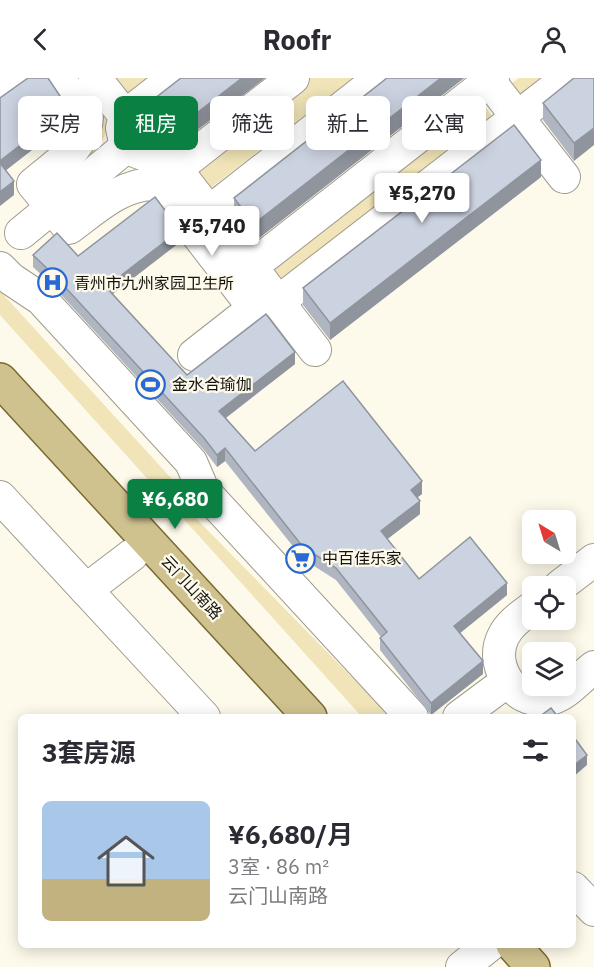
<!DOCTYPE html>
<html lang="zh">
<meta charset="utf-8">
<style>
body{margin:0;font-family:"IBM Plex Sans","Noto Sans SC",sans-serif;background:#f2f2f3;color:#2b2b33;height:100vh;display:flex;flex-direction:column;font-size:22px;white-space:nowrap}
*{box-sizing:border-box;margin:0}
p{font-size:20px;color:#7c7c81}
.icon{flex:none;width:33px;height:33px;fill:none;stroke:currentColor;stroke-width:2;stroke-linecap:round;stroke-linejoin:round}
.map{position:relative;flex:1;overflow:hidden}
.details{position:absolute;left:18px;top:636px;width:558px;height:234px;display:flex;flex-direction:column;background:#fff;border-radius:9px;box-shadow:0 3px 15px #0003}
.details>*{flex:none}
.top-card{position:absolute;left:18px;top:18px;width:558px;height:54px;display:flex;gap:12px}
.needle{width:39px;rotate:322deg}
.buttons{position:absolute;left:522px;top:432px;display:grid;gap:12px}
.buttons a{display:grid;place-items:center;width:54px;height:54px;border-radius:9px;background:#fff;box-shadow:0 3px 15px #0003;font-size:30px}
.price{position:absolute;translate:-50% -51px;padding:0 14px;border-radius:6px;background:#fff;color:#222;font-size:20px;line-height:39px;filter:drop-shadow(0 2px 3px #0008)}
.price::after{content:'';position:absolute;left:50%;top:36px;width:18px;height:14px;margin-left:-9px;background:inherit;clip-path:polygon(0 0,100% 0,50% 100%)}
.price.active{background:#0b8043;color:#fff}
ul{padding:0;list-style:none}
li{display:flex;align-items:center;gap:18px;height:150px;padding:0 24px}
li+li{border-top:2px solid #e1e1e2}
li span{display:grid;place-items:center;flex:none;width:168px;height:120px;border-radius:9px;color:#555}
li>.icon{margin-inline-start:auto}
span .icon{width:72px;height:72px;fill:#fffc;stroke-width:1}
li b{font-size:26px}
h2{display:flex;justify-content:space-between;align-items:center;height:72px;padding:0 24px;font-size:26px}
.pill{padding:0 21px;border-radius:9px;background:#fff;box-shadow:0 3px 15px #0003;font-size:21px;line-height:54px}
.pill.active{background:#0b8043;color:#fff}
header{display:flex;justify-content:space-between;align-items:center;height:78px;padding:0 24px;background:#fff;font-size:27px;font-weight:700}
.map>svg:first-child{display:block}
.green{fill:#f0e4b8}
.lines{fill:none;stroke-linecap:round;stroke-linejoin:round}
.minor-casing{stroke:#9f9b8e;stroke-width:34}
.major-casing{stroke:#796b32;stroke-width:36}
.minor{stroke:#fff;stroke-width:32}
.major{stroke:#d0c28f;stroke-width:33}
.wall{fill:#afb5c1}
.shaded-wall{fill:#8f949d}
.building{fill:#ccd3e0;stroke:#8f949d;stroke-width:1.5}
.labels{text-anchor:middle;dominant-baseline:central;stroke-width:4.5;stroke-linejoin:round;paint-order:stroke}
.poi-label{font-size:16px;fill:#14130e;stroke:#fdfaeb;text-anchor:start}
.street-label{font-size:16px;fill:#14130e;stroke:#fdfaeb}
</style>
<header><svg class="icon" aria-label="back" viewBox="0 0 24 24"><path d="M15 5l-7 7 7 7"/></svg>Roofr<svg class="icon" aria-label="person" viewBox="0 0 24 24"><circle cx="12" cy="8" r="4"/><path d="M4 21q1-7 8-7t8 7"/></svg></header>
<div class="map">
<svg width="594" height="889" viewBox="0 0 594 889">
<rect width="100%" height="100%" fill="#fdfaeb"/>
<g class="green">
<path d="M71,0h8c33,41 40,49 2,90l-3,-5 21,-26 1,-13z"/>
<polygon points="110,0 148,0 124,18"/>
<polygon points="309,0 353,0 208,112 192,91"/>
<polygon points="519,0 551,0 520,24 508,8"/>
<polygon points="483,26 497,44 285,208 271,190"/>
<polygon points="0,213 182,412 177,421 386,634 387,639 362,639 0,237"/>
</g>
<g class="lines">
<defs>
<g id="minor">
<path d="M58,0l29,39c-2,31 -31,47 -54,67l36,44c26,-19 52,-44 85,-44l12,10 88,114 -60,47"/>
<polyline points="95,0 125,38 122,50 126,69"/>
<polyline points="487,0 564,99"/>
<polyline points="0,13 17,0"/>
<polyline points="125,38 174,0"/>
<path d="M126,69c17,9 35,11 50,22l139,181"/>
<polyline points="176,91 293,0"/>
<polyline points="209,134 380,0"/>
<polyline points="21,155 126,69"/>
<polyline points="251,189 493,0"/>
<polyline points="0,190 11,201 41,221 191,384 203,412 412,639"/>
<polyline points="278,224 568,0"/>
<polyline points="0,419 204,639"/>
<polyline points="560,508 594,482"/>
<polyline points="86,512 132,477"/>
<path d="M532,530c-11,8 -23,16 -29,29 -15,31 15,72 50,61 14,-4 29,-22 41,-31"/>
<polyline points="459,639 506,604"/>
<polyline points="573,810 594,832"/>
<polyline points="462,889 490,867"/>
</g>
<g id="major">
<polyline points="0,302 310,639"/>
<polyline points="513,867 533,889"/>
</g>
</defs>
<use href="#minor" class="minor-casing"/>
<use href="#major" class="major-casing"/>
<use href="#minor" class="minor"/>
<use href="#major" class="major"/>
</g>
<g class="wall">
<polygon points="181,0 265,0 175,69 162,64 154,53 141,54 141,31"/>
<polygon points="387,0 464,0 254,164 234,137 234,120"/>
<polygon points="594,0 574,83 543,42 543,25"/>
<polygon points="541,99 330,262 303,227 303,210"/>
<polygon points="180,164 113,216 187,297 295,286 226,340 255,373 422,416 417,420 420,436 387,461 419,501 507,517 460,555 483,596 431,637 380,572 380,560 381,559 336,502 303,481 225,383 217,389 204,372 54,209 33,189 33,177 78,178"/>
</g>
<g class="shaded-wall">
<polygon points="242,0 265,0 175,69 175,52"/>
<polygon points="441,0 464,0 254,164 254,146"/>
<polygon points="68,30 68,44 0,97 0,83"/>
<polygon points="594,50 594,67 574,83 574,65"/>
<polygon points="541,82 541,99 330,262 330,245"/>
<polygon points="14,103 14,117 0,128 0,114"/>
<polygon points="180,152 180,164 106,221 106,209"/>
<polygon points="295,274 295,286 219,345 219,333"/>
<polygon points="225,370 225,383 217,389 217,377"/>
<polygon points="422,403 422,416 411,424 411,412"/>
<polygon points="420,423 420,436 381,466 381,453"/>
<polygon points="507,505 507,517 454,560 454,548"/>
<polygon points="483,583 483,596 431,637 431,625"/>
<polygon points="587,677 587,687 573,699 573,688"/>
</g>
<g class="building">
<polygon points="28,0 48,0 68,30 0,83 0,20"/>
<polygon points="181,0 242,0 175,52 162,46 154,36 141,37 141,31"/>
<polygon points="387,0 441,0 254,146 234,120"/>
<polygon points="574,0 594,0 594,50 574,65 543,25"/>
<polygon points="514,47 541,82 330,245 303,210"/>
<polygon points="0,85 14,103 0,114"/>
<polygon points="155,119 180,152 106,209 187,297 266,236 295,274 219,333 255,373 343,303 422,403 411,412 420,423 381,453 419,501 470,459 507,505 454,548 483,583 431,625 380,560 387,554 336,490 303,469 225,370 217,377 204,360 54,197 33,177 57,155 78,178"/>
<polygon points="551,630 558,639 539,639"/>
<polygon points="573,658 587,677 573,688"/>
</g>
<defs>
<symbol id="hospital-ring" viewBox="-11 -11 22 22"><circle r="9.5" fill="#fdfaeb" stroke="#2969d5" stroke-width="1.5"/><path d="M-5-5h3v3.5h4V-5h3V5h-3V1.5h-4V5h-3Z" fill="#2969d5"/></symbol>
<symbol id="stadium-ring" viewBox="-11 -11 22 22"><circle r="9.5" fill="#fdfaeb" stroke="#2969d5" stroke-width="1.5"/><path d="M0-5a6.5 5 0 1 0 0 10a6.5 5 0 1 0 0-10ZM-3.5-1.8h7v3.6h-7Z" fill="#2969d5"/></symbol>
<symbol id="supermarket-ring" viewBox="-11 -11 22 22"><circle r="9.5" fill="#fdfaeb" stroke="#2969d5" stroke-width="1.5"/><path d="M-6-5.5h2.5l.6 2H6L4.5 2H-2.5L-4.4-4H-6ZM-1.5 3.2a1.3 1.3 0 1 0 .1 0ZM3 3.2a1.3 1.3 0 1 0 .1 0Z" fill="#2969d5"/></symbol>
</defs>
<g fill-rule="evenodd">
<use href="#hospital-ring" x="36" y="188" width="33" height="33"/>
<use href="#stadium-ring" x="134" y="290" width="33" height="33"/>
<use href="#supermarket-ring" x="284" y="464" width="33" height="33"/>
</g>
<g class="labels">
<g class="poi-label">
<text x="74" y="205">青州市九州家园卫生所</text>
<text x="172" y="306">金水合瑜伽</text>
<text x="322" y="480">中百佳乐家</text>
</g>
<g class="street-label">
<text transform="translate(192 509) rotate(47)">云门山南路</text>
</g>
</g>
</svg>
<div class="buttons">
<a><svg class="needle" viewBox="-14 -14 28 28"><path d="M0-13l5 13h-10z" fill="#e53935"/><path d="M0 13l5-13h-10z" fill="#7c7c81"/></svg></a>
<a><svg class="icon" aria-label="locate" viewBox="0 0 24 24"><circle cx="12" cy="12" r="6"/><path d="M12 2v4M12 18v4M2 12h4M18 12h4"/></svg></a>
<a><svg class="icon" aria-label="layers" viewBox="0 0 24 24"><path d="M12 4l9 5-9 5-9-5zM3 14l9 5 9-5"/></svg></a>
</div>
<b class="price" style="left:422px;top:146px">¥5,270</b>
<b class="price" style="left:212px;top:179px">¥5,740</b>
<b class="price active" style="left:175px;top:452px">¥6,680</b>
<div class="top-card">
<a class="pill">买房</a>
<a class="pill active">租房</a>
<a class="pill">筛选</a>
<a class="pill">新上</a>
<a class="pill">公寓</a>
</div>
<section class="details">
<h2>3套房源<svg class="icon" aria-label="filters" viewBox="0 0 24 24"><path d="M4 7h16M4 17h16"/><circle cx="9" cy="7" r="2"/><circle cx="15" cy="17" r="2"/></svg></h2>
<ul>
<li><span style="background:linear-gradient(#a9c7e8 65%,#c2b280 0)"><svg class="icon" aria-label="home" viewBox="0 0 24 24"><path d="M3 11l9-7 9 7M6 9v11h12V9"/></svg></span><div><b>¥6,680/月</b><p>3室 · 86 m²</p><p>云门山南路</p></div></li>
</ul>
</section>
</div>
